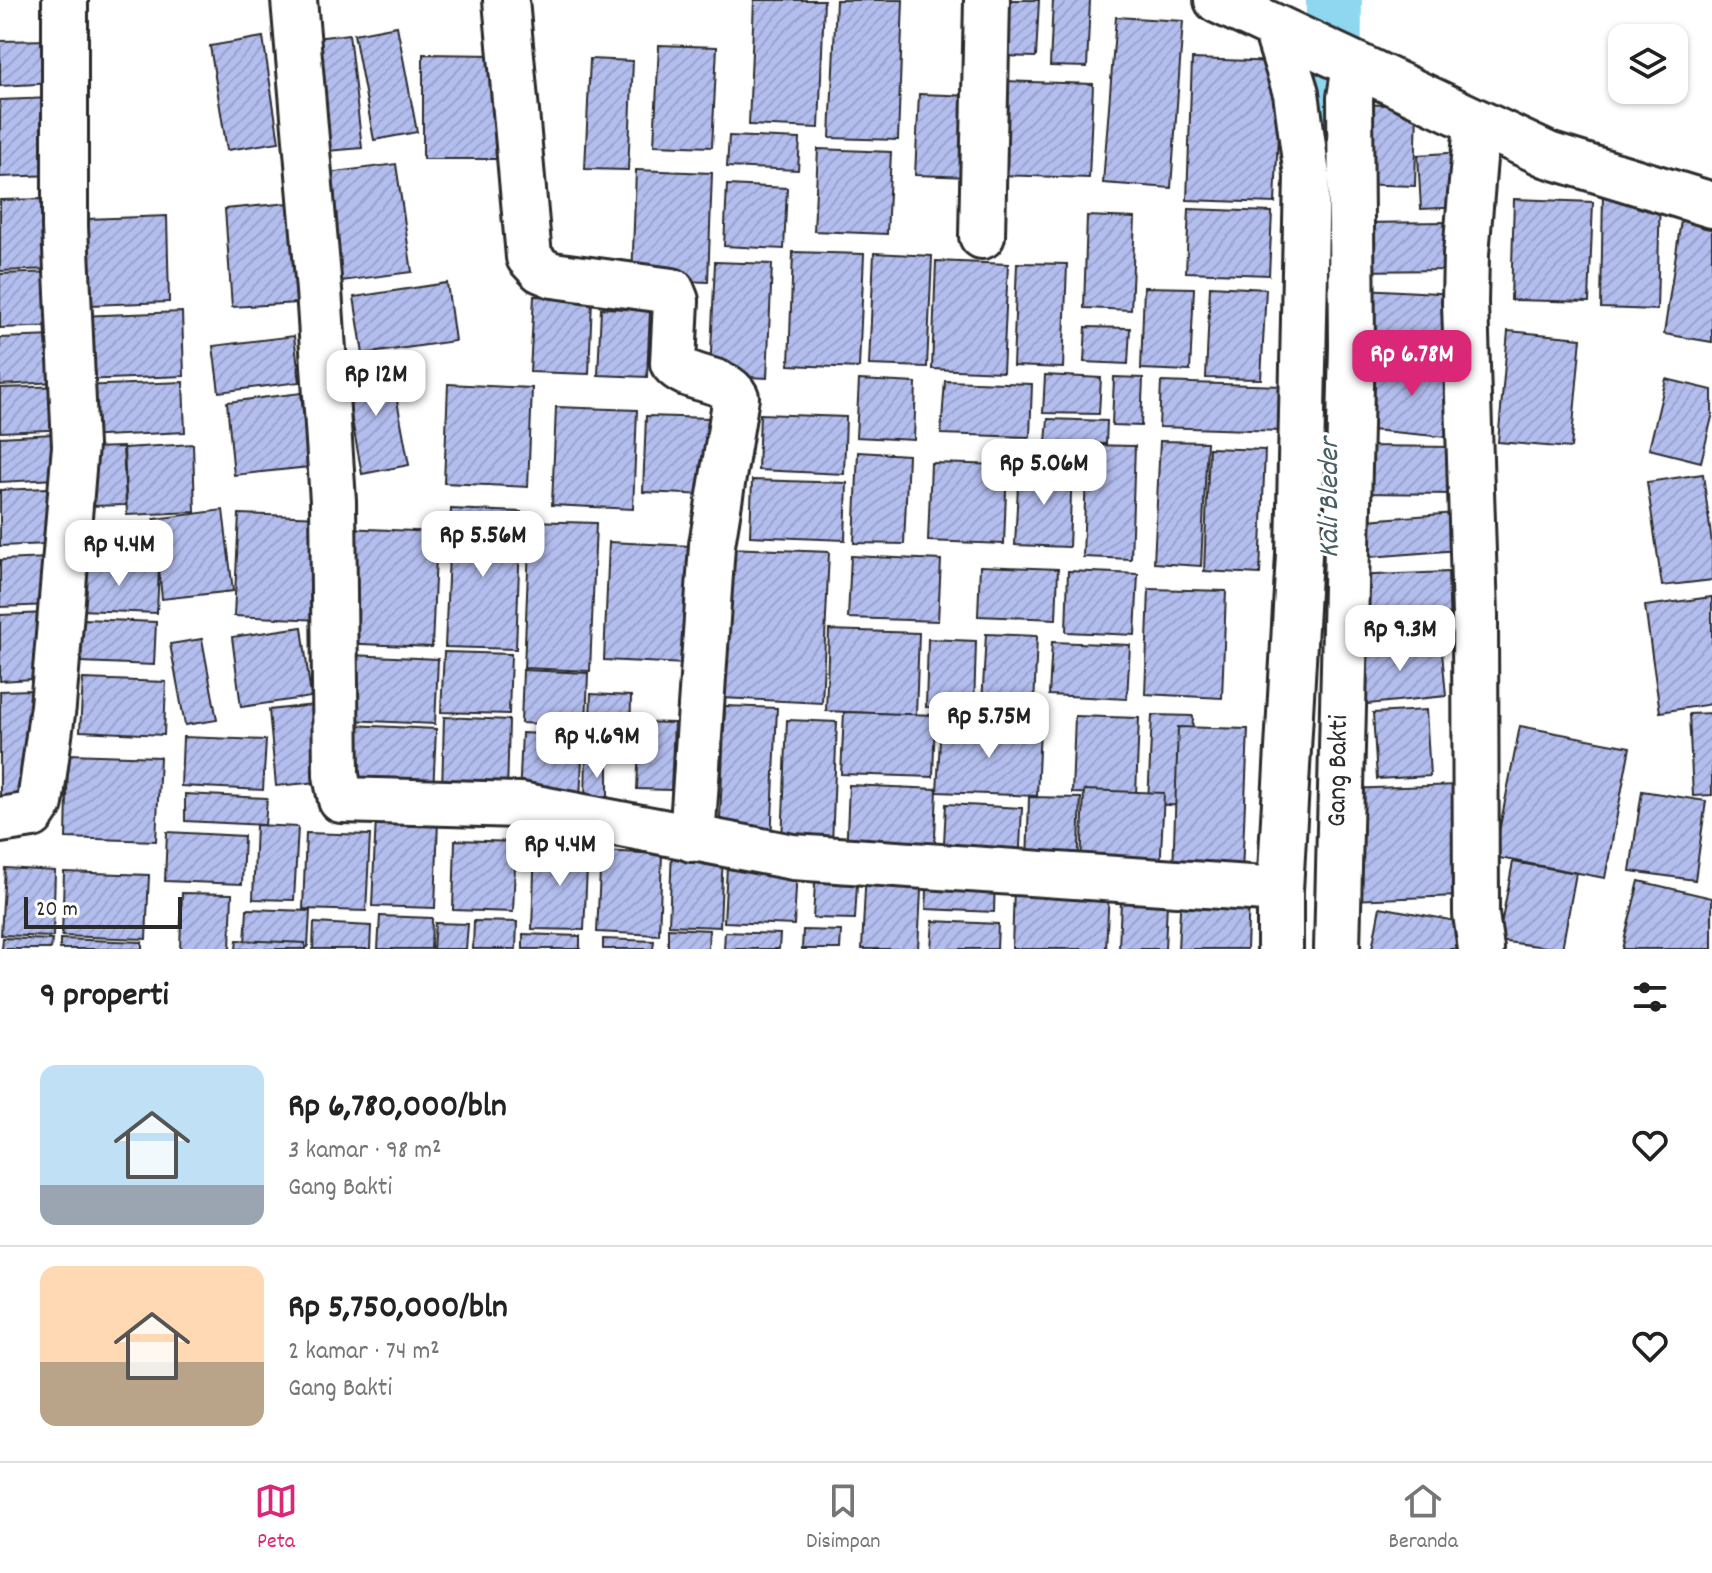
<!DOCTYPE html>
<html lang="id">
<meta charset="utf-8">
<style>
body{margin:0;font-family:Dekko,sans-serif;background:#f2f2f2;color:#222;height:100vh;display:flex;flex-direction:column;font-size:30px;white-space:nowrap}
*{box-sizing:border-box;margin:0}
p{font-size:26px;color:#767676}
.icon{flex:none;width:44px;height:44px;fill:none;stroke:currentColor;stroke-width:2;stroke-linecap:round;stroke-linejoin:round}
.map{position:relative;height:949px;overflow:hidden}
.drawer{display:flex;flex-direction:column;background:#fff;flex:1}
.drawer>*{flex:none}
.controls{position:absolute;left:1608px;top:24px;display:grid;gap:16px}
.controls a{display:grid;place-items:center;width:80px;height:80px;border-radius:16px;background:#fff;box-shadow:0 2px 6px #0004;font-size:40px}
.scale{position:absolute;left:24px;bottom:20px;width:158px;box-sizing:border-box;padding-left:8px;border:4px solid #2b2b2b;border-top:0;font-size:22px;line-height:28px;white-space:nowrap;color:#2b2b2b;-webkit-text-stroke:6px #fff;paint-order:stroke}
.price{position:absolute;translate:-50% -68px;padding:0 18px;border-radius:16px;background:#fff;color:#222;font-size:26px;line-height:52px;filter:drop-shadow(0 2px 4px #0008)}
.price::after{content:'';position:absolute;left:50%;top:48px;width:24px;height:18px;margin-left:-12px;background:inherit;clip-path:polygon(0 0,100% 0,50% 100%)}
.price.selected{background:#db2777;color:#fff}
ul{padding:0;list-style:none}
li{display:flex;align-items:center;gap:24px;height:200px;padding:0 40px}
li+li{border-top:2px solid #e0e0e0}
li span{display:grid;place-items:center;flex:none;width:224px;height:160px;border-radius:16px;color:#555}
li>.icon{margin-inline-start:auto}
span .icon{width:96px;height:96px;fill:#fffc;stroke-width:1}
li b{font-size:34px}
h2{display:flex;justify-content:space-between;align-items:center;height:96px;padding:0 40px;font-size:34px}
.tab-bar{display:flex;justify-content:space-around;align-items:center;height:112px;border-top:2px solid #e0e0e0;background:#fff;font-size:22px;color:#767676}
.tab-bar a{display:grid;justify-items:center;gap:4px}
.tab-bar .selected{color:#db2777}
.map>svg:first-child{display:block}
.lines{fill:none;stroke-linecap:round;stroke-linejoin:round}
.canal{stroke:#8fd7f1;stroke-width:56}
.building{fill:url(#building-hatch);stroke:#2b2b2b;stroke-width:2}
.street-casing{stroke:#2b2b2b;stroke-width:50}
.street{stroke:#fff;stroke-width:44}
.labels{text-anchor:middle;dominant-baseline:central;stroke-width:6;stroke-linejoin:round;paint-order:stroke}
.street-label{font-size:28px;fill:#2b2b2b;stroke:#fff}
.water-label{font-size:30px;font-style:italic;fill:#495f66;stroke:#fff}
</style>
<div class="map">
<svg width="1712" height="949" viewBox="0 0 1712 949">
<defs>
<pattern id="building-hatch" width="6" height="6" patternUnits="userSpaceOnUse" patternTransform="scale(2)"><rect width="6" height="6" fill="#b3beef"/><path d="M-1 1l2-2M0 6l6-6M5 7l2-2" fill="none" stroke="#9aa3cd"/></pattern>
</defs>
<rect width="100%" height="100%" fill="#fff"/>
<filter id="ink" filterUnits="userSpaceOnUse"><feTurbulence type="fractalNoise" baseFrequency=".0125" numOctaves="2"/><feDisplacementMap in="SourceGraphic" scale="16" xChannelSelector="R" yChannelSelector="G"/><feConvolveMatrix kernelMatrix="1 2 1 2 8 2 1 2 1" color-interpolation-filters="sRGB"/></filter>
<g filter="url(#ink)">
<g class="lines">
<polyline class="canal" points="1333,107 1334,0"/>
</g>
<g class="building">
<polygon points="754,0 824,0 819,128 749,125"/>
<polygon points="836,0 903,0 898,140 830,138"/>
<polygon points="1005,0 1039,0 1036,57 1002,56"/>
<polygon points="1053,0 1090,0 1087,67 1050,66"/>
<polygon points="1116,17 1183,21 1171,188 1103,183"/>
<polygon points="397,26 417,132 374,140 354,34"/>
<polygon points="349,34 362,148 327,151 315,38"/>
<polygon points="263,37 279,142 227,150 210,46"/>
<polygon points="52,40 55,83 0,86 0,41"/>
<polygon points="659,45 717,47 712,147 654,145"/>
<polygon points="423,54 497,55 496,159 423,159"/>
<polygon points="590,59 633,61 628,170 585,169"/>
<polygon points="1192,59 1281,62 1275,203 1187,200"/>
<polygon points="1003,81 1093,84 1089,178 999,175"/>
<polygon points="919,94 975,96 971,177 915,175"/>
<polygon points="52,98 55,175 0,177 0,100"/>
<polygon points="1356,104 1417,106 1415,186 1353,184"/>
<polygon points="729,136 800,139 798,170 727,167"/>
<polygon points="818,149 891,152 887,234 814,231"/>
<polygon points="1463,152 1465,207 1421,209 1418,155"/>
<polygon points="396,164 412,272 342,281 327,173"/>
<polygon points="636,170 712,173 708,282 632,279"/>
<polygon points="727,185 787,188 784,249 724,246"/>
<polygon points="1603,192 1660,194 1657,310 1601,308"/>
<polygon points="48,199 50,269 0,271 0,200"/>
<polygon points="1514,199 1593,202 1589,302 1511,300"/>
<polygon points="289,203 297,303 232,307 225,209"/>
<polygon points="1189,209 1272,212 1269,275 1186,272"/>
<polygon points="167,216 169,302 90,305 87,219"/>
<polygon points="1087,216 1135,218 1131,310 1084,308"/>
<polygon points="1681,220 1712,225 1712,342 1664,334"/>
<polygon points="1447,222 1447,270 1355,271 1356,223"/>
<polygon points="793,252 864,254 859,368 789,365"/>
<polygon points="874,253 932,256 927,367 869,365"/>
<polygon points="936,261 1008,264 1003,372 932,369"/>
<polygon points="715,262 772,264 767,378 710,375"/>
<polygon points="1017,263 1067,264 1063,368 1013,366"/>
<polygon points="58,272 60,326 0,328 0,274"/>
<polygon points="447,283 455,341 363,354 354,297"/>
<polygon points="1210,286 1266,289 1261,379 1206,378"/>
<polygon points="1144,287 1194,288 1190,371 1141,369"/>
<polygon points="1363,289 1456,294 1453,348 1359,343"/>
<polygon points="534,296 592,299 589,374 530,372"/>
<polygon points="601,308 650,310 647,377 598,375"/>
<polygon points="182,312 184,376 81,380 79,316"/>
<polygon points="1086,327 1130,328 1128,364 1084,362"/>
<polygon points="1508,331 1581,338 1571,448 1498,442"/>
<polygon points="55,336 56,382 0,385 0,338"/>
<polygon points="294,336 300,382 219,392 213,346"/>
<polygon points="1367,358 1463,367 1456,438 1361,429"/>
<polygon points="390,363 409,465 362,474 343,372"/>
<polygon points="1045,375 1101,378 1099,414 1043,413"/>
<polygon points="1114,377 1143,378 1141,426 1112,425"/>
<polygon points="1666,379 1712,390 1712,417 1701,462 1649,449"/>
<polygon points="859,380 916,383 914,440 856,437"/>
<polygon points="945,381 1032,384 1030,437 941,434"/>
<polygon points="183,382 185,432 82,437 80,386"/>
<polygon points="1161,382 1282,386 1280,431 1159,427"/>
<polygon points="448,384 532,388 528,487 444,483"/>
<polygon points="69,386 71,429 0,432 0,388"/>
<polygon points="301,393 309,467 234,475 227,402"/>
<polygon points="556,407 637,410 633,509 552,505"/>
<polygon points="760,414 846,417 844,474 758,470"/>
<polygon points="646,416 710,418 707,495 643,492"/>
<polygon points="1048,419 1107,421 1106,444 1046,442"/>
<polygon points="53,434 55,479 0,482 0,437"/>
<polygon points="1160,441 1207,442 1201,566 1154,563"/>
<polygon points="193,444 195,512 127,515 124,448"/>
<polygon points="1087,445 1135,446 1131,559 1083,557"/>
<polygon points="1361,446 1455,447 1454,494 1361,493"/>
<polygon points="123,447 126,505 89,506 87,448"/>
<polygon points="1209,448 1265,450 1260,574 1204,571"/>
<polygon points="858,452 908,455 904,544 854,543"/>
<polygon points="931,463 1007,465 1004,544 928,541"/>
<polygon points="1019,466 1072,468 1069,547 1015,545"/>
<polygon points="1703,474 1712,544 1712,580 1662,586 1647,482"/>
<polygon points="752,480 847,483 845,540 750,536"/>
<polygon points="47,488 49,544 0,546 0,490"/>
<polygon points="451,509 521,512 516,649 445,647"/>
<polygon points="223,510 233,591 162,599 154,519"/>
<polygon points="1455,513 1458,550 1358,558 1355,521"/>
<polygon points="239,514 324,517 320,620 234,616"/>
<polygon points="530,521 596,523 590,671 524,668"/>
<polygon points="134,526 136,554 83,556 82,528"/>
<polygon points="344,528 437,532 432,647 338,643"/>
<polygon points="609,542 691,546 686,664 604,660"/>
<polygon points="728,548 829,552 822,703 722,698"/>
<polygon points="851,556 941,560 938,621 848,618"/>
<polygon points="49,558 51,605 0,607 0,560"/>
<polygon points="82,563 159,567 157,613 79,610"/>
<polygon points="980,566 1058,569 1056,619 978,616"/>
<polygon points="1068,571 1138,574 1135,635 1066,632"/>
<polygon points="1448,572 1450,629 1354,634 1351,576"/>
<polygon points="1149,589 1226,591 1222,698 1145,694"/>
<polygon points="1712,597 1712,704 1660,712 1645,606"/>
<polygon points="47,613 50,678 0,681 0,615"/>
<polygon points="83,619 156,622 154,665 81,662"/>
<polygon points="302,627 311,697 241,707 232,637"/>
<polygon points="829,630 919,633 916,715 826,711"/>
<polygon points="986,634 1037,636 1034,707 982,705"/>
<polygon points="202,639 217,720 185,725 170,644"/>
<polygon points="928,639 976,641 974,709 926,707"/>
<polygon points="1441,641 1446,696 1359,705 1354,651"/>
<polygon points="1052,642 1130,645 1127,699 1049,695"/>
<polygon points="444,652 511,654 509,714 441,712"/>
<polygon points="351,655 438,659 435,724 348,720"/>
<polygon points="523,670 588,673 586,726 521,723"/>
<polygon points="83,679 166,682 164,735 80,731"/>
<polygon points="31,690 36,803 0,804 0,691"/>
<polygon points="591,694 631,696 630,744 589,742"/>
<polygon points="323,704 330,781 276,786 269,710"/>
<polygon points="725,706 777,708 771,842 719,841"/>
<polygon points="1426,710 1430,776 1377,779 1373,713"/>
<polygon points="844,712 935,715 933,777 841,774"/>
<polygon points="1712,713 1712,795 1693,796 1689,714"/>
<polygon points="1152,715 1193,716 1189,806 1148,804"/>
<polygon points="1075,716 1139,718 1136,795 1072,793"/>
<polygon points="444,717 509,720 507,795 442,792"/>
<polygon points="787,720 837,722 832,844 782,842"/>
<polygon points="640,722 674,723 671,790 637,789"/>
<polygon points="941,723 1040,727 1037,796 937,792"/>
<polygon points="351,725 436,729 433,793 348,789"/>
<polygon points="1520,726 1630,747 1605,878 1494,857"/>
<polygon points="1178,727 1248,729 1242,874 1173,872"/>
<polygon points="522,733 583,736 580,801 519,799"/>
<polygon points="183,737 266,740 263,790 181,786"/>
<polygon points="586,753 608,755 608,806 585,805"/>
<polygon points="68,754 160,757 156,841 66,838"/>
<polygon points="849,785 937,789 934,861 846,857"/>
<polygon points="1457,785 1460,896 1349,900 1347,789"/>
<polygon points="1084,790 1164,793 1160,872 1081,869"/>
<polygon points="1642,791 1706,801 1695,880 1630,871"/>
<polygon points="185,794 267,798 265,825 185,821"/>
<polygon points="1029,797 1081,798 1078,869 1027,867"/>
<polygon points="946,804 1022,808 1019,866 943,863"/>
<polygon points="376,817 438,819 435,908 372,906"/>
<polygon points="256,825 298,827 294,900 253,899"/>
<polygon points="167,832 244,836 242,884 165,881"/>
<polygon points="306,833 370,835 366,911 303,909"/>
<polygon points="455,840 516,842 513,912 453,910"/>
<polygon points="535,845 588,848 584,930 532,929"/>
<polygon points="672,849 723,851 720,927 669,925"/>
<polygon points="601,851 662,854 659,935 597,932"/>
<polygon points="1513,862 1576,873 1562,949 1498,941"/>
<polygon points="816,866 858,868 855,919 813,918"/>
<polygon points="727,867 797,869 794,925 724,922"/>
<polygon points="5,868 55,871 53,937 1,935"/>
<polygon points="866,869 922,871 918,949 862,949"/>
<polygon points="64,872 149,875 146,939 62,936"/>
<polygon points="928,873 995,875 994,912 926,909"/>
<polygon points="1639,881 1712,898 1712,949 1622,949"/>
<polygon points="1014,887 1109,891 1106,949 1012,949"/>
<polygon points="1181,892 1249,894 1247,949 1178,949"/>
<polygon points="182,893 232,894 230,949 180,949"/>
<polygon points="1121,900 1167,902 1165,949 1119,949"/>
<polygon points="1380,907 1461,922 1456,949 1372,949"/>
<polygon points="247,909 310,911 308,947 245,944"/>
<polygon points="380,916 432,918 431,949 378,949"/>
<polygon points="474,921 517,922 516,949 473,949"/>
<polygon points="933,921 998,924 997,949 931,949"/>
<polygon points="314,923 371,926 370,949 313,949"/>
<polygon points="435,923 468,924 466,949 433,949"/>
<polygon points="668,928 709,930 708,949 668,949"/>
<polygon points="803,930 841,931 840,949 802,949"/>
<polygon points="725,932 780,934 779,949 724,949"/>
<polygon points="523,934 580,936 580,949 523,949"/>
<polygon points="3,938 52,940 51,949 2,949"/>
<polygon points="60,939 142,942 142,949 60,949"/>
<polygon points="603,939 654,941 653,949 603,949"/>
<polygon points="237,940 305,943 305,949 236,949"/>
</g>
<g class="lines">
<defs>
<g id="street">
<polyline points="294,0 319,290 333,501 336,775 341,800 521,805 793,857 1280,890"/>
<path d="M506,0l23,257 12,13 12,5 119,16 4,10 -3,62c15,19 52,13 63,34l-24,148 -20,294"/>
<polyline points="1217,0 1548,155 1712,205"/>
<polyline points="1276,29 1296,93 1307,176 1299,555 1280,890 1280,949"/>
<polyline points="1477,123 1466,254 1465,303 1475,615 1476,914 1481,949"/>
<polyline points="982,236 987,0"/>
<polyline points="0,820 32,815 40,803 53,706 75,446 65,227 65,0"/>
<polyline points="1337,949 1352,346 1350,98 1355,66"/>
</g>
</defs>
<use href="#street" class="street-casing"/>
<use href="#street" class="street"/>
</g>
</g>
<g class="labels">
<g class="street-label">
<text transform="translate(1340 771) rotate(-89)">Gang Bakti</text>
</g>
<g class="water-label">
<text transform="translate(1331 498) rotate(-90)">Kali Bleder</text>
</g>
</g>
</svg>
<div class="controls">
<a><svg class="icon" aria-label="layers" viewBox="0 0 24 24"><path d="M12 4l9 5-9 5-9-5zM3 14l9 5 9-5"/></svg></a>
</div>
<div class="scale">20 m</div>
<b class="price selected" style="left:1412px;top:398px">Rp 6.78M</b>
<b class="price" style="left:376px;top:418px">Rp 12M</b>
<b class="price" style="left:1044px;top:507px">Rp 5.06M</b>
<b class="price" style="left:483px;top:579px">Rp 5.56M</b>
<b class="price" style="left:119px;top:588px">Rp 4.4M</b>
<b class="price" style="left:1400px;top:673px">Rp 9.3M</b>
<b class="price" style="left:989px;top:760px">Rp 5.75M</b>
<b class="price" style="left:597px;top:780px">Rp 4.69M</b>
<b class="price" style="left:560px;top:888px">Rp 4.4M</b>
</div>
<section class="drawer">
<h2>9 properti<svg class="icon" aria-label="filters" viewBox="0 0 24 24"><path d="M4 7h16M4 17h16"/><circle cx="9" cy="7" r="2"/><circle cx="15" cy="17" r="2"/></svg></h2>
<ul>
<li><span style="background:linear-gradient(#bfe0f5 75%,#9aa5b1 0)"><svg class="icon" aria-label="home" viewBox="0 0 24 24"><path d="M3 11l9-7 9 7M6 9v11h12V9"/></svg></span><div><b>Rp 6,780,000/bln</b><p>3 kamar · 98 m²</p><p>Gang Bakti</p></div><svg class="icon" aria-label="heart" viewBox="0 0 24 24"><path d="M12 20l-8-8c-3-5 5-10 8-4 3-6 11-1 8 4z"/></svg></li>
<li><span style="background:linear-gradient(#ffd9b3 60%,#b9a48a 0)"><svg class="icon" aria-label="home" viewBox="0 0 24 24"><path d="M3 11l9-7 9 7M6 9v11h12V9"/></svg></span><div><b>Rp 5,750,000/bln</b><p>2 kamar · 74 m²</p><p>Gang Bakti</p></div><svg class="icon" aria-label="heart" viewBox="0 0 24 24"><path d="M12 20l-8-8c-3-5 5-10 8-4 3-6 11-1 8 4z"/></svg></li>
</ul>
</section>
<nav class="tab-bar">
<a class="selected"><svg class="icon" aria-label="map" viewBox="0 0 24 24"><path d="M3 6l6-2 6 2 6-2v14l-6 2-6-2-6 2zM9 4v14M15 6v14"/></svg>Peta</a>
<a><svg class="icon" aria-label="saved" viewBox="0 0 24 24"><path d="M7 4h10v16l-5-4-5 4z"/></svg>Disimpan</a>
<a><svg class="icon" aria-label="home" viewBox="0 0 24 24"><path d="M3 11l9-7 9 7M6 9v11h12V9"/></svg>Beranda</a>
</nav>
